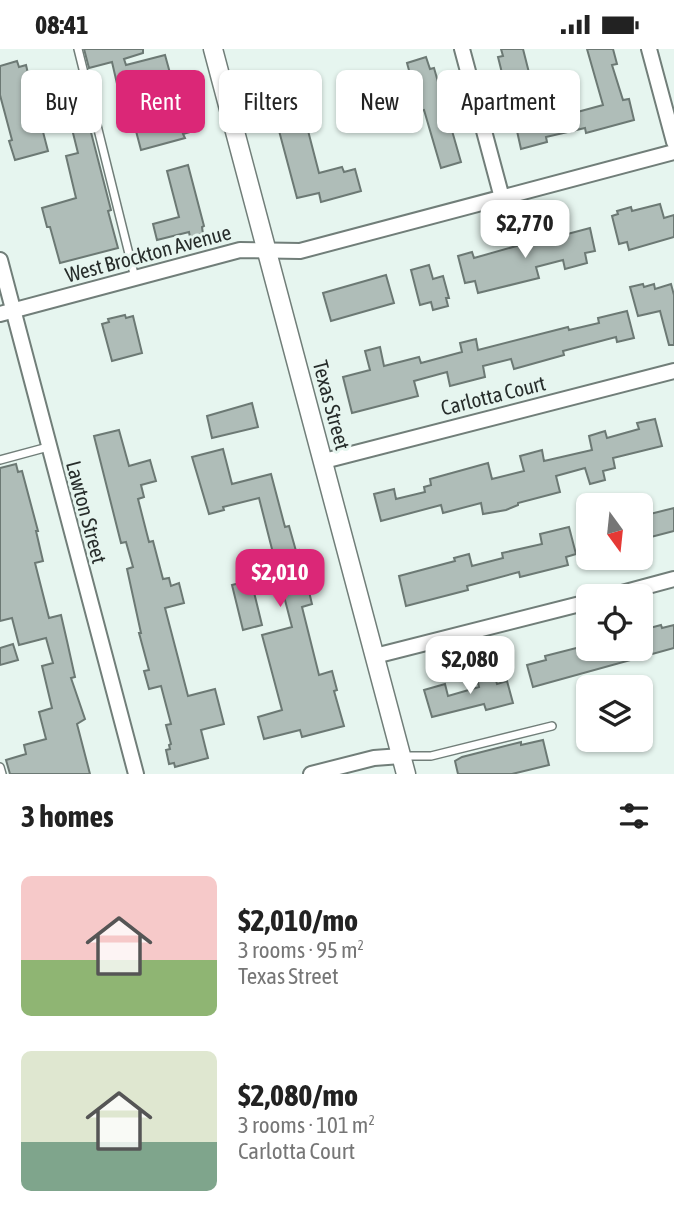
<!DOCTYPE html>
<meta charset="utf-8">
<style>
body{margin:0;font-family:"Asap Condensed",sans-serif;background:#f2f2f2;color:#222;height:100vh;display:flex;flex-direction:column;font-size:26px;white-space:nowrap}
*{box-sizing:border-box;margin:0}
p{font-size:23px;color:#767676}
.icon{flex:none;width:38px;height:38px;fill:none;stroke:currentColor;stroke-width:2;stroke-linecap:round;stroke-linejoin:round}
.map{position:relative;height:725px;overflow:hidden}
.side{display:flex;flex-direction:column;background:#fff;flex:1}
.side>*{flex:none}
.guide{position:absolute;left:21px;top:21px;width:634px;height:63px;display:flex;gap:14px}
.needle{width:46px;rotate:165deg}
.controls{position:absolute;left:576px;top:444px;display:grid;gap:14px}
.controls a{display:grid;place-items:center;width:77px;height:77px;border-radius:10px;background:#fff;box-shadow:0 2px 5px #0004;font-size:35px}
.price{position:absolute;translate:-50% -60px;padding:0 16px;border-radius:14px;background:#fff;color:#222;font-size:23px;line-height:46px;filter:drop-shadow(0 2px 4px #0008)}
.price::after{content:'';position:absolute;left:50%;top:42px;width:21px;height:16px;margin-left:-10px;background:inherit;clip-path:polygon(0 0,100% 0,50% 100%)}
.price.on{background:#db2777;color:#fff}
ul{padding:0;list-style:none}
li{display:flex;align-items:center;gap:21px;height:175px;padding:0 21px}
li span{display:grid;place-items:center;flex:none;width:196px;height:140px;border-radius:10px;color:#555}
li>.icon{margin-inline-start:auto}
span .icon{width:84px;height:84px;fill:#fffc;stroke-width:1}
li b{font-size:30px}
h2{display:flex;justify-content:space-between;align-items:center;height:84px;padding:0 21px;font-size:30px}
.pill{padding:0 24px;border-radius:10px;background:#fff;box-shadow:0 2px 5px #0004;font-size:24px;line-height:63px}
.pill.on{background:#db2777;color:#fff}
.status{display:flex;justify-content:space-between;align-items:center;height:49px;padding:0 35px;background:#fff;direction:ltr}
.status svg{height:19px;fill:currentColor}
.map>svg:first-child{display:block}
.building{fill:#afbdb8;stroke:#6c7974;stroke-width:2}
.lines{fill:none;stroke-linecap:round;stroke-linejoin:round}
.service-casing{stroke:#717e79;stroke-width:10}
.minor-casing{stroke:#717e79;stroke-width:18}
.tertiary-casing{stroke:#717e79;stroke-width:21}
.service{stroke:#fff;stroke-width:7}
.minor{stroke:#fff;stroke-width:14}
.tertiary{stroke:#fff;stroke-width:18}
.labels{text-anchor:middle;dominant-baseline:central;stroke-width:6;stroke-linejoin:round;paint-order:stroke}
.street-label{font-size:21px;fill:#272d2b;stroke:#e6f5ef}
</style>
<div class="status"><b>08:41</b><svg viewBox="0 0 49 12"><path d="M0 12V9h3v3zM5 12V6h3v6zM10 12V3h3v9zM15 12V0h3v12zM26 1h20v11H26zM47 4h2v5h-2z"/></svg></div>
<div class="map">
<svg width="674" height="725" viewBox="0 0 674 725">
<rect width="100%" height="100%" fill="#e6f5ef"/>
<g class="building">
<polygon points="84,0 143,0 143,4 124,10 126,16 165,6 178,53 182,52 190,83 183,85 185,89 141,101 136,82 141,80 137,64 163,57 156,29 118,39 112,13 89,19"/>
<polygon points="501,0 523,0 540,67 558,63 559,68 603,56 587,0 613,0 617,15 612,16 623,51 629,50 634,71 586,84 585,79 546,88 547,93 521,100 515,73 520,72 510,35 505,36 498,8 503,7"/>
<polygon points="426,8 430,20 434,19 461,113 441,119 424,61 420,62 407,14"/>
<polygon points="17,12 19,18 26,16 31,37 59,30 64,49 36,56 48,102 15,111 9,92 12,91 0,46 0,17"/>
<polygon points="85,60 111,161 108,162 118,199 60,214 50,178 47,178 42,159 76,149 66,107 78,104 68,64"/>
<polygon points="305,70 319,124 342,118 344,123 355,120 361,142 321,153 319,144 297,149 278,78"/>
<polygon points="188,116 204,177 202,178 203,185 190,188 189,183 157,191 153,175 179,168 167,122"/>
<polygon points="660,155 664,169 674,166 674,188 629,201 627,193 619,195 612,167 618,165 617,162 631,158 632,162"/>
<polygon points="590,179 595,202 585,204 587,214 565,220 563,211 536,218 539,229 478,244 475,232 465,234 458,207 472,203 474,209 520,196 518,191 540,186 541,192"/>
<polygon points="429,216 433,230 443,227 449,249 446,249 448,257 433,261 431,253 420,256 411,221"/>
<polygon points="386,226 394,254 331,272 323,244"/>
<polygon points="643,235 644,238 654,235 655,240 671,235 674,246 674,296 669,296 660,262 638,267 630,238"/>
<polygon points="627,262 634,289 617,293 616,288 563,302 564,306 514,320 511,310 483,317 485,328 450,337 447,323 414,332 418,347 352,364 343,328 370,321 365,302 380,298 384,317 419,308 421,314 462,303 460,294 476,290 478,301 568,278 569,281 599,274 598,269"/>
<polygon points="125,266 126,269 133,267 142,304 112,312 102,275 109,273 108,270"/>
<polygon points="252,354 258,378 212,389 207,367"/>
<polygon points="655,370 662,397 613,409 615,419 603,422 605,431 590,435 585,419 556,427 560,443 518,454 518,456 506,461 483,465 481,454 443,464 441,456 381,472 374,445 394,440 396,450 425,443 424,438 431,436 430,430 488,414 492,430 524,422 520,407 542,401 544,412 592,401 589,387 605,382 607,389 639,380 637,374"/>
<polygon points="119,381 129,417 150,411 156,432 141,436 144,448 138,450 149,493 153,492 163,530 169,529 171,537 179,534 184,554 165,559 188,647 215,640 224,675 201,681 208,709 175,718 174,714 169,715 166,701 170,700 169,696 171,695 166,676 171,675 161,637 149,640 144,622 149,621 139,584 141,584 127,520 133,518 126,493 121,494 94,387"/>
<polygon points="223,400 232,435 271,425 285,478 289,477 296,502 299,501 304,522 312,555 302,558 319,626 332,622 337,641 334,642 344,677 302,688 300,681 264,690 258,668 282,661 262,586 292,578 279,528 272,530 266,510 274,508 259,449 223,458 224,461 209,465 192,408"/>
<polygon points="16,415 18,423 22,422 38,482 36,482 43,512 35,514 49,569 61,566 67,592 75,628 71,629 85,670 77,675 90,725 10,725 6,711 26,705 24,696 46,690 39,663 52,659 42,617 53,614 46,589 19,596 12,569 0,572 0,419"/>
<polygon points="674,459 674,482 647,489 642,471 651,469 650,465"/>
<polygon points="569,478 576,505 566,508 568,516 520,528 519,523 486,532 467,537 468,541 406,557 399,527 455,512 454,509 469,505 472,517 503,509 502,504 542,495 540,485"/>
<polygon points="251,531 262,576 243,581 232,536"/>
<polygon points="661,576 662,579 674,576 674,599 533,638 527,616 546,611 545,607 588,596 588,600 640,600 642,581"/>
<polygon points="13,595 18,611 0,616 0,599"/>
<polygon points="493,620 497,635 507,632 513,654 486,661 484,655 432,668 424,641 445,635 448,647 479,638 476,625"/>
<polygon points="543,691 549,716 512,725 458,725 455,712 462,708 521,693 521,696"/>
</g>
<g class="lines">
<defs>
<g id="service">
<polyline points="78,0 135,229"/>
<polyline points="0,411 48,398"/>
<polyline points="402,707 431,707 552,677"/>
<polyline points="0,718 2,725"/>
</g>
<g id="minor">
<polyline points="462,0 502,149"/>
<polyline points="649,0 674,93"/>
<polyline points="0,211 136,725"/>
<polyline points="0,265 240,201 300,202 674,103"/>
<polyline points="324,412 674,322"/>
<polyline points="607,548 674,530"/>
<polyline points="375,607 588,553"/>
<polyline points="311,725 374,709 401,707"/>
</g>
<polyline id="tertiary" points="213,0 406,725"/>
</defs>
<use href="#service" class="service-casing"/>
<use href="#minor" class="minor-casing"/>
<use href="#tertiary" class="tertiary-casing"/>
<use href="#service" class="service"/>
<use href="#minor" class="minor"/>
<use href="#tertiary" class="tertiary"/>
</g>
<g class="labels">
<g class="street-label">
<text transform="translate(148 204) rotate(-15)">West Brockton Avenue</text>
<text transform="translate(493 346) rotate(-14)">Carlotta Court</text>
<text transform="translate(332 356) rotate(75)">Texas Street</text>
<text transform="translate(87 463) rotate(75)">Lawton Street</text>
</g>
</g>
</svg>
<div class="controls">
<a><svg class="needle" viewBox="-14 -14 28 28"><path d="M0-13l5 13h-10z" fill="#e53935"/><path d="M0 13l5-13h-10z" fill="#767676"/></svg></a>
<a><svg class="icon" aria-label="locate" viewBox="0 0 24 24"><circle cx="12" cy="12" r="6"/><path d="M12 2v4M12 18v4M2 12h4M18 12h4"/></svg></a>
<a><svg class="icon" aria-label="layers" viewBox="0 0 24 24"><path d="M12 4l9 5-9 5-9-5zM3 14l9 5 9-5"/></svg></a>
</div>
<b class="price" style="left:525px;top:211px">$2,770</b>
<b class="price on" style="left:280px;top:560px">$2,010</b>
<b class="price" style="left:470px;top:647px">$2,080</b>
<div class="guide">
<a class="pill">Buy</a>
<a class="pill on">Rent</a>
<a class="pill">Filters</a>
<a class="pill">New</a>
<a class="pill">Apartment</a>
</div>
</div>
<section class="side">
<h2>3 homes<svg class="icon" aria-label="filters" viewBox="0 0 24 24"><path d="M4 7h16M4 17h16"/><circle cx="9" cy="7" r="2"/><circle cx="15" cy="17" r="2"/></svg></h2>
<ul>
<li><span style="background:linear-gradient(#f6c9c9 60%,#8fb573 0)"><svg class="icon" aria-label="home" viewBox="0 0 24 24"><path d="M3 11l9-7 9 7M6 9v11h12V9"/></svg></span><div><b>$2,010/mo</b><p>3 rooms · 95 m²</p><p>Texas Street</p></div></li>
<li><span style="background:linear-gradient(#dfe7d0 65%,#7fa58c 0)"><svg class="icon" aria-label="home" viewBox="0 0 24 24"><path d="M3 11l9-7 9 7M6 9v11h12V9"/></svg></span><div><b>$2,080/mo</b><p>3 rooms · 101 m²</p><p>Carlotta Court</p></div></li>
</ul>
</section>
